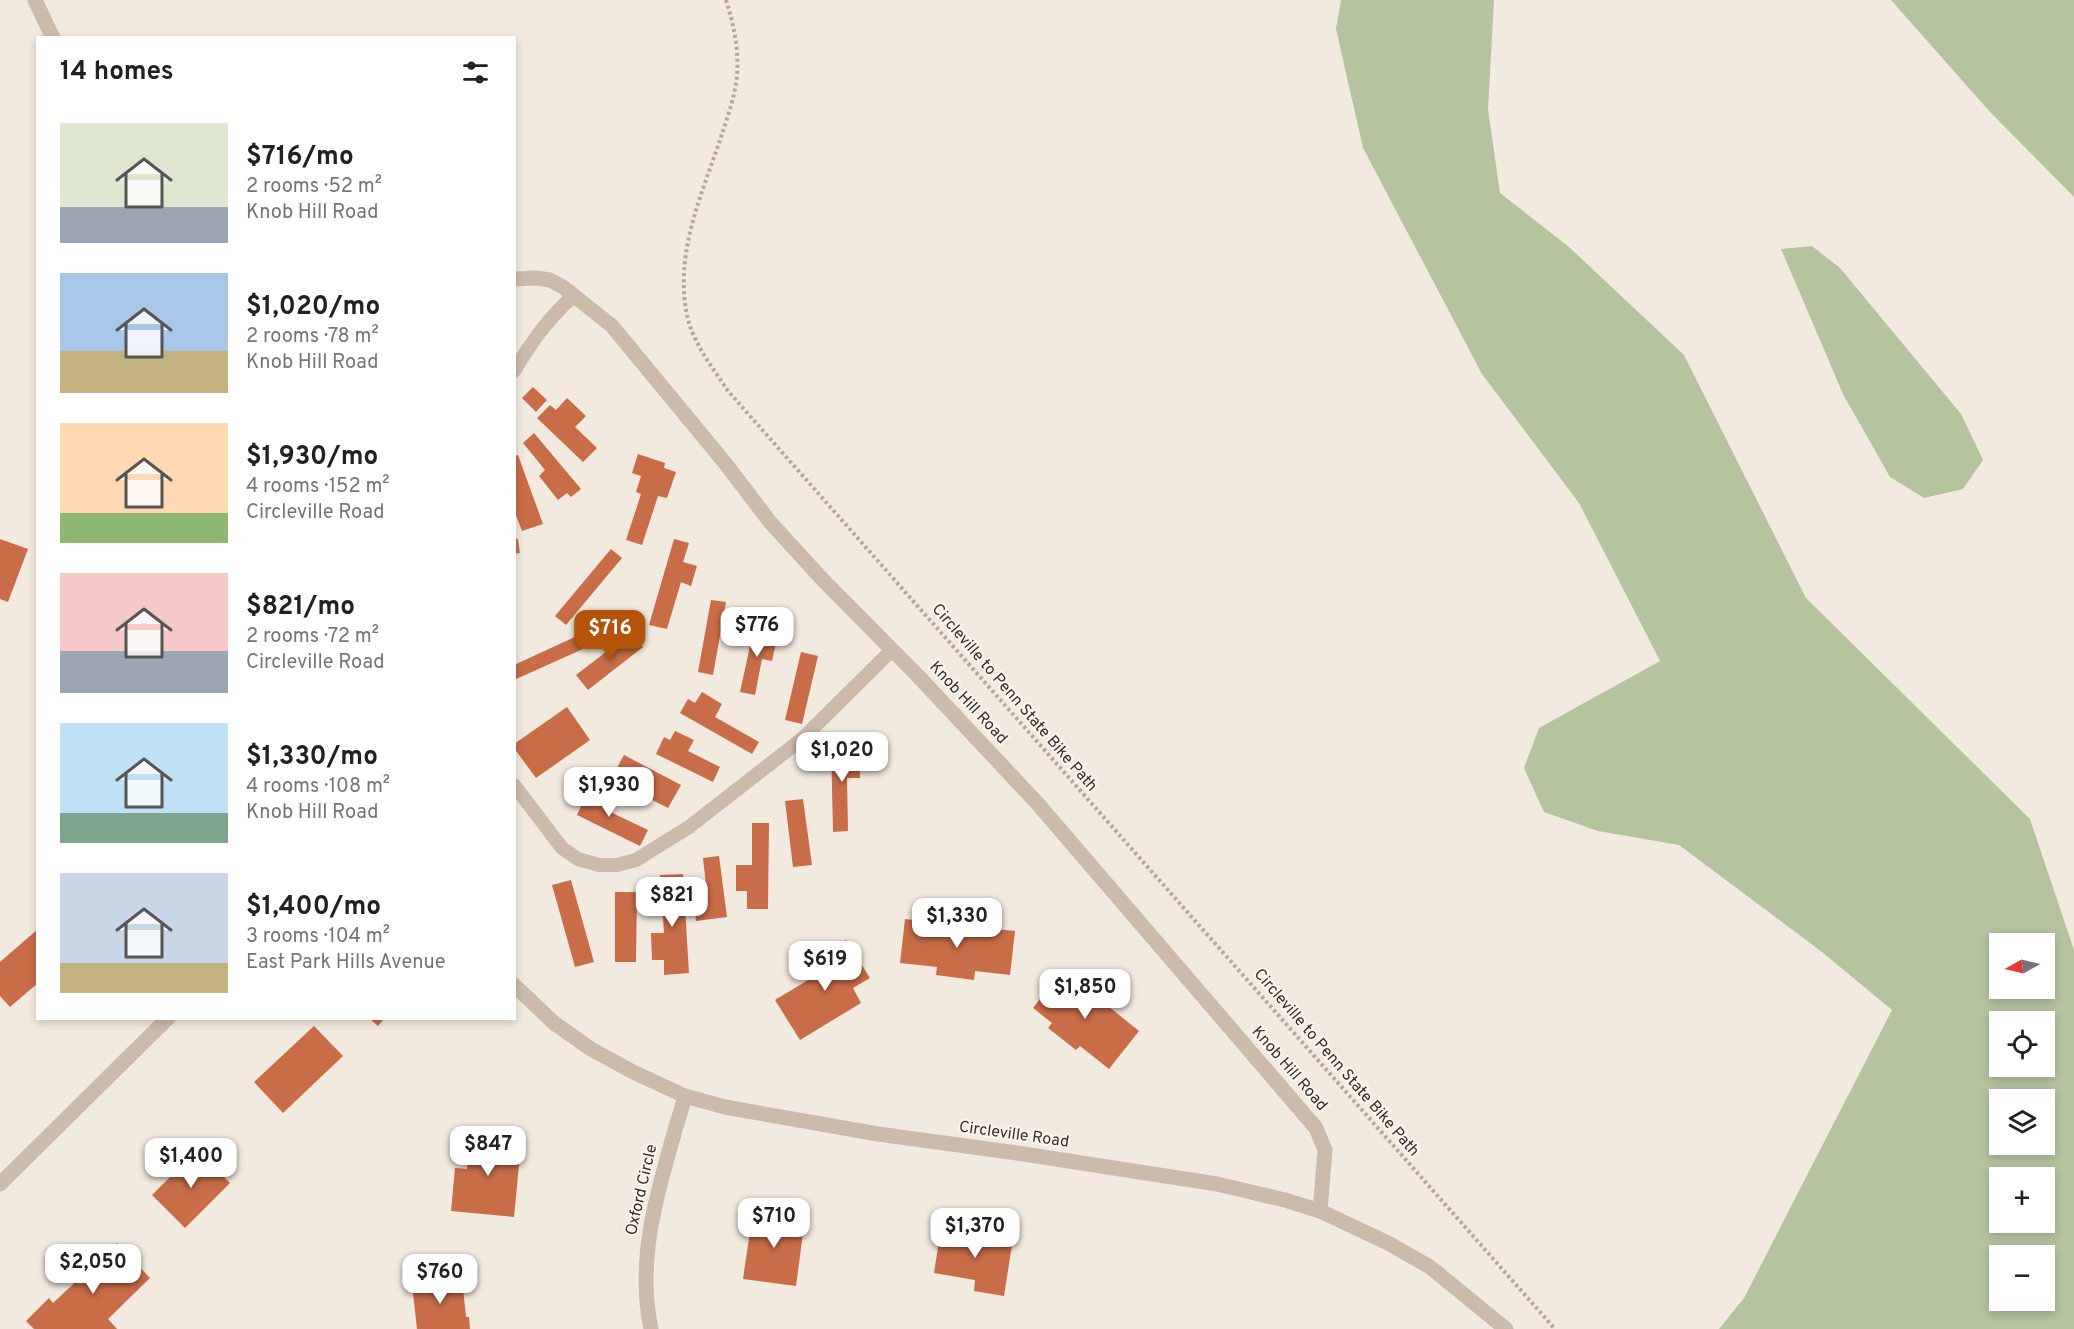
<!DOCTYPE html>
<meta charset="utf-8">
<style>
body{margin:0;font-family:Overpass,sans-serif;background:#f2f2f2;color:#202124;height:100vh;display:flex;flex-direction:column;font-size:22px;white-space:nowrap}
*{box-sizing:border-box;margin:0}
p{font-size:20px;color:#757577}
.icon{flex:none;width:33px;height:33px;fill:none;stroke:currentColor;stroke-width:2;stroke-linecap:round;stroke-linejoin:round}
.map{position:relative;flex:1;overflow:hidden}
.details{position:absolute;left:36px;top:36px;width:480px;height:984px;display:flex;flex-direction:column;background:#fff;border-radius:0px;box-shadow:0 3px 9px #0003}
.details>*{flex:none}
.needle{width:39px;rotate:262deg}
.fabs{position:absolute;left:1989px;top:933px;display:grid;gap:12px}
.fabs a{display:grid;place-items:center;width:66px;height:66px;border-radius:0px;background:#fff;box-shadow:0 3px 9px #0003;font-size:30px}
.price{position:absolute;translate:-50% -51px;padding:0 14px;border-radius:12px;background:#fff;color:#222;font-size:20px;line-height:39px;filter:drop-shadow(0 2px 3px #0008)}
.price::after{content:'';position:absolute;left:50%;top:36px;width:18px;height:14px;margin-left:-9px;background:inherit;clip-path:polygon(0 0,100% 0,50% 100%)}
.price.selected{background:#b45309;color:#fff}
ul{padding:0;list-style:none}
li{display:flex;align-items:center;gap:18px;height:150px;padding:0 24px}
li span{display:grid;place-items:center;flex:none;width:168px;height:120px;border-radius:0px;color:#555}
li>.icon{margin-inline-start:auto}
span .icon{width:72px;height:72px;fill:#fffc;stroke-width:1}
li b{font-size:26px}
h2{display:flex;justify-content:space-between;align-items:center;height:72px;padding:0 24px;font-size:26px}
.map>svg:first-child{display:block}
.green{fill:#b5c39e;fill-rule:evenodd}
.building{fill:#c86d48}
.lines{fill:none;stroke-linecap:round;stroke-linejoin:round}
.path{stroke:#b8a594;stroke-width:4;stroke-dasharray:3 3;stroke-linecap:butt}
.service{stroke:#cba;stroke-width:14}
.minor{stroke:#cba;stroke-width:15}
.tertiary{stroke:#cba;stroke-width:15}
.labels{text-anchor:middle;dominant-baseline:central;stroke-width:4.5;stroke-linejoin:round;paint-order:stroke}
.street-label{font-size:16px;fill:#392f2a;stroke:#faf4ec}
</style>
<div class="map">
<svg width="2074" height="1329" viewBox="0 0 2074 1329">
<rect width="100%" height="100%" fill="#f3eadf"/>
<g class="green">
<path d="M1341,0h153l-6,109 12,84 69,54 115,108 122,243 224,221 44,131v379h-355l25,-31 148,-288 -70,-58 -143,-107 -81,-14 -54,-19 -20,-44 15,-40 121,-67 -81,-158 -97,-129 -119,-226 -27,-119zM2000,944h44v44h-44zM2000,1022h44v44h-44zM2000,1100h44v44h-44zM2000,1178h44v44h-44zM2000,1256h44v44h-44z"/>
<polygon points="1891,0 2074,0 2074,197 1990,112"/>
<polygon points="1812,246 1840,268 1961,414 1983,460 1963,489 1924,498 1890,477 1843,394 1781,249"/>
</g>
<g class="building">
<polygon points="533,387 547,400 536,412 522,398"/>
<polygon points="567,398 586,416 575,427 597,448 583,462 537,418 550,405 556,410"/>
<polygon points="534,433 581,489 571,497 567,493 558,500 539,476 545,470 523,443"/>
<polygon points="638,454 665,463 664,468 676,472 667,498 658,496 642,545 626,540 641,494 636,492 641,476 632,473"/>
<polygon points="518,455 543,524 522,531 514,510 514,456"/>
<polygon points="0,539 28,549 8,602 0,599"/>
<polygon points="514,539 518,539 520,553 514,554"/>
<polygon points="674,539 689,543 683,562 697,566 691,586 681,582 667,629 649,625"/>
<polygon points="611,549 622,558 566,625 555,616"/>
<polygon points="711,600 726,602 713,675 698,672"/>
<polygon points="755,623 771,627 768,641 776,643 772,661 762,659 755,695 740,692"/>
<polygon points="632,632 643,647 588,690 576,675"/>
<polygon points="577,636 583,649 514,680 514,665"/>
<polygon points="801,652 818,656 802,724 785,720"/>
<polygon points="702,692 722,704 715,717 759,742 752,754 680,713 688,699 695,703"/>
<polygon points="567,707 590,740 536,778 514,748 514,744"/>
<polygon points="675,731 694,740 688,751 720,767 713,782 656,754 664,737 670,740"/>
<polygon points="847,741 847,758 859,757 860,778 847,778 848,831 833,832 831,742"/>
<polygon points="624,755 681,785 668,808 611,779"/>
<polygon points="590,787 610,797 604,809 648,830 640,846 577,815"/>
<polygon points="803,799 812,865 793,867 785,801"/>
<polygon points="752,823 769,823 768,909 747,909 747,891 736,891 736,865 752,865"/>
<polygon points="719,856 727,917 696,921 693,896 707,894 703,858"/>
<polygon points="683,874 689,973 664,975 664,960 652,960 651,933 664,933 660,875"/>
<polygon points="571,880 594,962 575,967 552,885"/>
<polygon points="615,892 637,892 636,962 615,962"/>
<polygon points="905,919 1015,931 1010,975 975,971 974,980 936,975 937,967 900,963"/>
<polygon points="38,929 38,983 10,1007 0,996 0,962"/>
<polygon points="846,940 870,978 853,988 861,1003 800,1040 775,1000 828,968 820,956"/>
<polygon points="1063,970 1139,1031 1109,1069 1080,1046 1076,1050 1048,1028 1052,1023 1033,1008"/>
<polygon points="369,1018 385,1018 378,1026"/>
<polygon points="314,1026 343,1056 283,1113 254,1082"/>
<polygon points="480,1130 506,1133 506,1143 521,1144 514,1217 451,1211 455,1168 467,1169 470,1138 480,1139"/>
<polygon points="197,1150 230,1183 185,1228 152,1195"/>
<polygon points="753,1211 805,1218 796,1286 743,1279"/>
<polygon points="941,1228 1013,1239 1004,1296 974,1291 975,1280 934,1273"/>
<polygon points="117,1243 150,1278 108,1319 117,1329 34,1329 26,1321 49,1298 53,1303"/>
<polygon points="462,1279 466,1317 469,1317 470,1329 417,1329 412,1284"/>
</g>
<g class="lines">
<path class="path" d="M726,0c8,25 13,51 11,76 -2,19 -9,40 -15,58 -19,58 -48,118 -35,181 6,28 25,52 41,76l827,938"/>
<g class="service">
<path d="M514,371c19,-31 33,-51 60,-76"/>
<polyline points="514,785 562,848 578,859 599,865 617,865 636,860 689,827 802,739 892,650"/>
</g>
<g class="minor">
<polyline points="514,279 536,278 550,280 563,287 612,326 725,463 770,522 822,579 918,676 1038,804 1316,1128 1325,1150 1320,1211"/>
<polyline points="0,1184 168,1018"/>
<path d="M651,1329c-17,-78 13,-158 34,-233"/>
</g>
<g class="tertiary">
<polyline points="35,0 53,38"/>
<polyline points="514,985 554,1023 591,1049 633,1072 685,1096 725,1107 878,1134 1017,1153 1217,1184 1285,1200 1320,1211 1388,1243 1430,1267 1506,1329"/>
</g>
</g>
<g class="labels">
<g class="street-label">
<text transform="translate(1014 698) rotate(49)">Circleville to Penn State Bike Path</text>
<text transform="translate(968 703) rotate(47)">Knob Hill Road</text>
<text transform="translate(1336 1063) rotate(49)">Circleville to Penn State Bike Path</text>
<text transform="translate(1289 1069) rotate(49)">Knob Hill Road</text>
<text transform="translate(1014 1135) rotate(8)">Circleville Road</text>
<text transform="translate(642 1190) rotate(-77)">Oxford Circle</text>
</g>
</g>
</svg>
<div class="fabs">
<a><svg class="needle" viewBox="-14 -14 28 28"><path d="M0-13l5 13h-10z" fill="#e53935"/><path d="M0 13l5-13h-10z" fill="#757577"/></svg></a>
<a><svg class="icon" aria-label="locate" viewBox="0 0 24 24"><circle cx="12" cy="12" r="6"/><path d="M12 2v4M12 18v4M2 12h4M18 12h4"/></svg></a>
<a><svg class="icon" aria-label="layers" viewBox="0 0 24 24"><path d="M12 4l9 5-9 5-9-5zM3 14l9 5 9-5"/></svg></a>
<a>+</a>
<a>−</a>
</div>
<b class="price" style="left:757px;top:658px">$776</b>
<b class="price selected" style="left:610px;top:661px">$716</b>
<b class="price" style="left:842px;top:783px">$1,020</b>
<b class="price" style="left:609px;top:818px">$1,930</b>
<b class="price" style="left:672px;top:928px">$821</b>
<b class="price" style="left:957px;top:949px">$1,330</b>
<b class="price" style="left:825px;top:992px">$619</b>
<b class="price" style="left:1085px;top:1020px">$1,850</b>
<b class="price" style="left:488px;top:1177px">$847</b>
<b class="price" style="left:191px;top:1189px">$1,400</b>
<b class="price" style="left:774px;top:1249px">$710</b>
<b class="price" style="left:975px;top:1259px">$1,370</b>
<b class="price" style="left:93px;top:1295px">$2,050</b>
<b class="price" style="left:440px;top:1305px">$760</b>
<section class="details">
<h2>14 homes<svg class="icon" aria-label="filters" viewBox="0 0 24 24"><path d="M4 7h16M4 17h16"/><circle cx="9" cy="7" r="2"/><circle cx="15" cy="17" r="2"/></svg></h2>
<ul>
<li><span style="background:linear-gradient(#dfe7d0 70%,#9aa5b1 0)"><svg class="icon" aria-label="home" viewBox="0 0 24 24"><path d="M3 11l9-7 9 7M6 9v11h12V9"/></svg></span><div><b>$716/mo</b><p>2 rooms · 52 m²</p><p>Knob Hill Road</p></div></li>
<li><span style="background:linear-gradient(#a9c7e8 65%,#c2b280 0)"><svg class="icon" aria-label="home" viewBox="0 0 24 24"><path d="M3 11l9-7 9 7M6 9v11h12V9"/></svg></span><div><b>$1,020/mo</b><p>2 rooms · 78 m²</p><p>Knob Hill Road</p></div></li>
<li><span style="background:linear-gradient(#ffd9b3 75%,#8fb573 0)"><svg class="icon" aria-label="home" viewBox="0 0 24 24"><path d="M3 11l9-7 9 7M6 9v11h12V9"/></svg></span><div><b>$1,930/mo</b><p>4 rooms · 152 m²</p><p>Circleville Road</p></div></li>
<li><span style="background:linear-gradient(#f6c9c9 65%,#9aa5b1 0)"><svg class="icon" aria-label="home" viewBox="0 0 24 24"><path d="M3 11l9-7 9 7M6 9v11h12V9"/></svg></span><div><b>$821/mo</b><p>2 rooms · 72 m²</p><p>Circleville Road</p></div></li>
<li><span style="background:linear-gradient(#bfe0f5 75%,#7fa58c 0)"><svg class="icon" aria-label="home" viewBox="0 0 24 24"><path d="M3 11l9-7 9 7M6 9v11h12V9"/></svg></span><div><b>$1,330/mo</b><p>4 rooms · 108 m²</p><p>Knob Hill Road</p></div></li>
<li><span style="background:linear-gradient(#c9d6e8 75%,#c2b280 0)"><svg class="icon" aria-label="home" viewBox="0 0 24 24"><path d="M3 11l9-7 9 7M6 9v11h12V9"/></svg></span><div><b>$1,400/mo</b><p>3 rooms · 104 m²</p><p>East Park Hills Avenue</p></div></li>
</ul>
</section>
</div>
